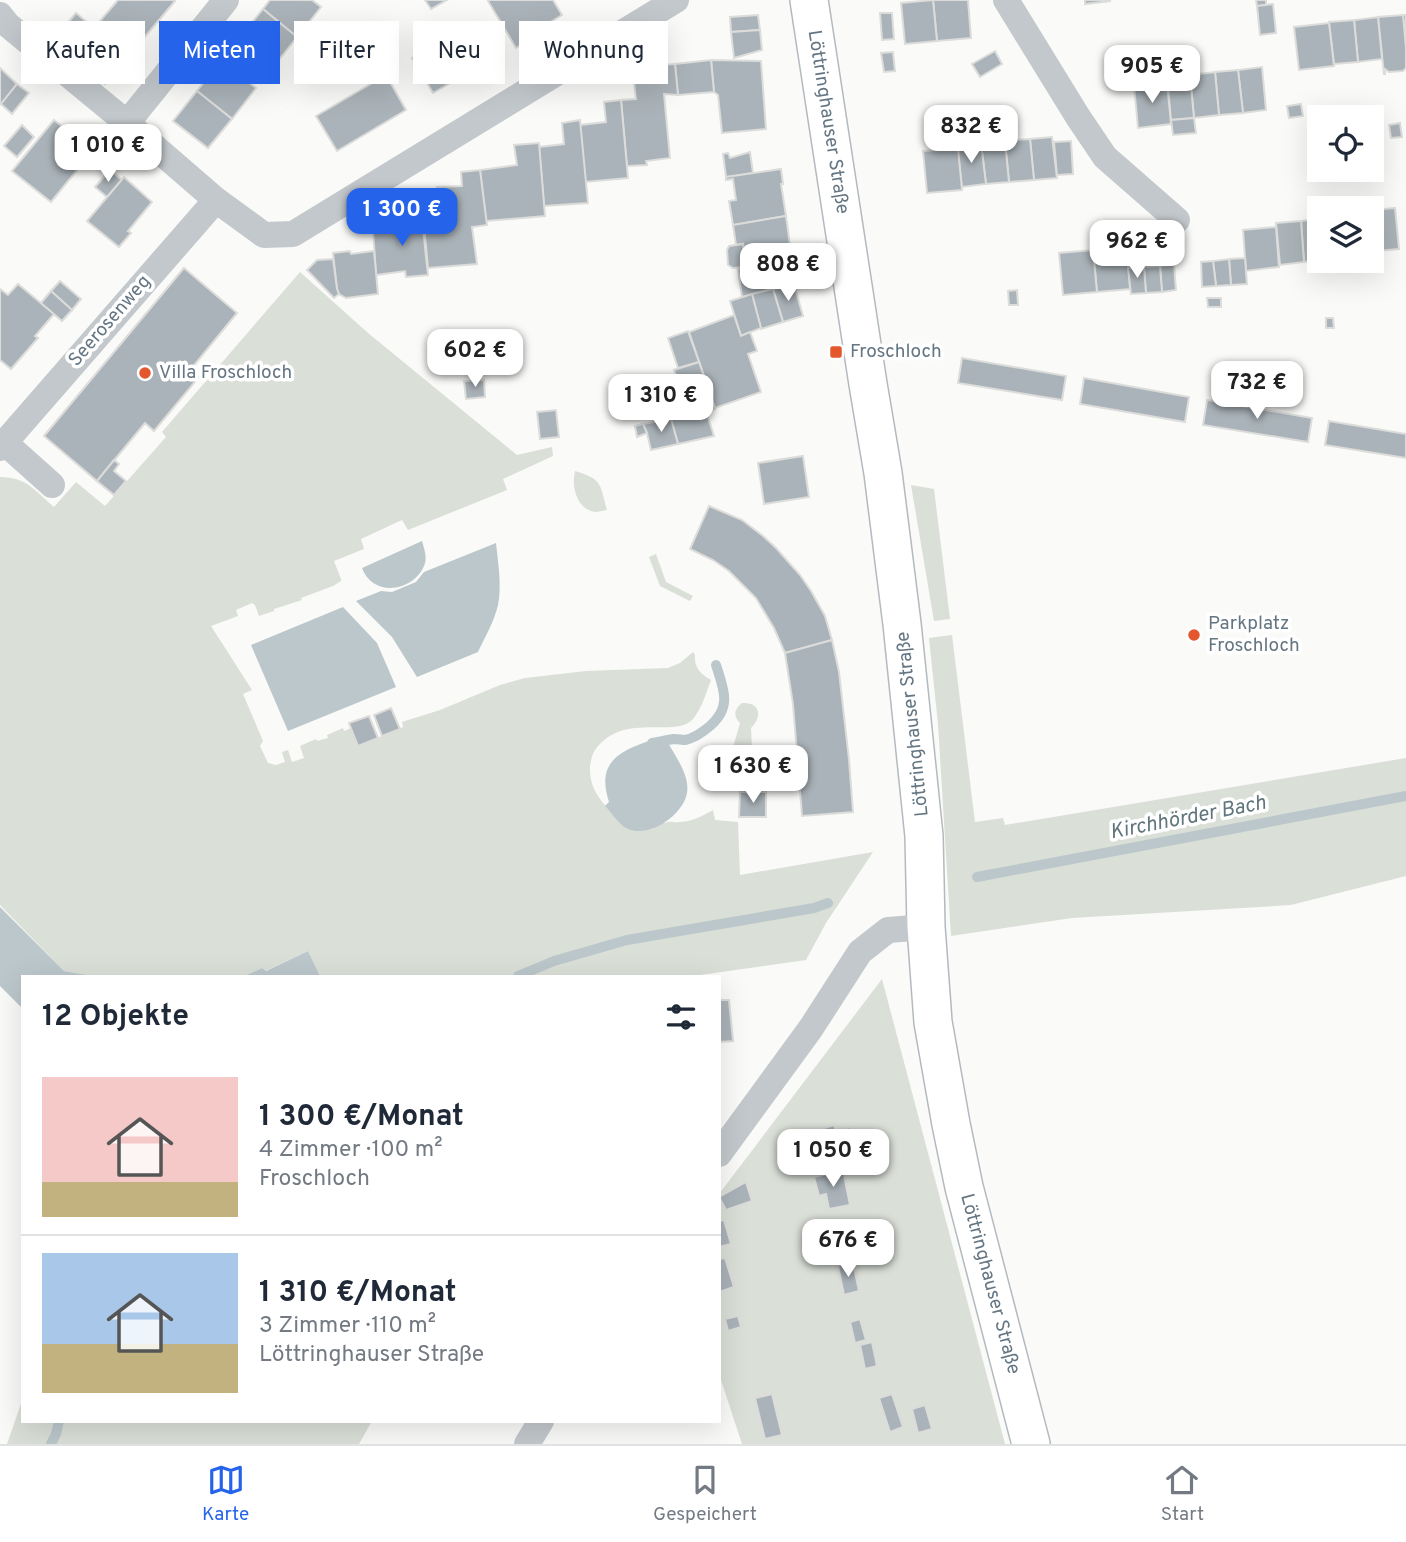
<!DOCTYPE html>
<html lang="de">
<meta charset="utf-8">
<style>
body{margin:0;font-family:Overpass,sans-serif;background:#f6f6f7;color:#1f2937;height:100vh;display:flex;flex-direction:column;font-size:26px;white-space:nowrap}
*{box-sizing:border-box;margin:0}
p{font-size:23px;color:#747a83}
.icon{flex:none;width:38px;height:38px;fill:none;stroke:currentColor;stroke-width:2;stroke-linecap:round;stroke-linejoin:round}
.map{position:relative;flex:1;overflow:hidden}
.side{position:absolute;left:21px;top:975px;width:700px;height:448px;display:flex;flex-direction:column;background:#fff;border-radius:0px;box-shadow:0 7px 28px #0002}
.side>*{flex:none}
.top-card{position:absolute;left:21px;top:21px;width:700px;height:63px;display:flex;gap:14px}
.controls{position:absolute;left:1307px;top:105px;display:grid;gap:14px}
.controls a{display:grid;place-items:center;width:77px;height:77px;border-radius:0px;background:#fff;box-shadow:0 7px 28px #0002;font-size:35px}
.price{position:absolute;translate:-50% -60px;padding:0 16px;border-radius:14px;background:#fff;color:#222;font-size:23px;line-height:46px;filter:drop-shadow(0 2px 4px #0008)}
.price::after{content:'';position:absolute;left:50%;top:42px;width:21px;height:16px;margin-left:-10px;background:inherit;clip-path:polygon(0 0,100% 0,50% 100%)}
.price.current{background:#2563eb;color:#fff}
ul{padding:0;list-style:none}
li{display:flex;align-items:center;gap:21px;height:175px;padding:0 21px}
li+li{border-top:2px solid #e0e1e3}
li span{display:grid;place-items:center;flex:none;width:196px;height:140px;border-radius:0px;color:#555}
li>.icon{margin-inline-start:auto}
span .icon{width:84px;height:84px;fill:#fffc;stroke-width:1}
li b{font-size:30px}
h2{display:flex;justify-content:space-between;align-items:center;height:84px;padding:0 21px;font-size:30px}
.chip{padding:0 24px;border-radius:0px;background:#fff;box-shadow:0 7px 28px #0002;font-size:24px;line-height:63px}
.chip.current{background:#2563eb;color:#fff}
.dock{display:flex;justify-content:space-around;align-items:center;height:98px;border-top:2px solid #e0e1e3;background:#fff;font-size:19px;color:#747a83}
.dock a{display:grid;justify-items:center;gap:4px}
.dock .current{color:#2563eb}
.map>svg:first-child{display:block}
.green{fill:#dadfd7}
.water{fill:#bbc7cb}
.lines{fill:none;stroke-linecap:round;stroke-linejoin:round}
.stream{stroke:#bbc7cb;stroke-width:10}
.building{fill:#aab3b9;stroke:#dcdcda;stroke-width:2}
.secondary-casing{stroke:#b3babf;stroke-width:40}
.street{stroke:#c3c8cc;stroke-width:26}
.secondary{stroke:#fff;stroke-width:37}
.poi-dot{fill:#e4572e;stroke:#fff;stroke-width:2.5}
.labels{text-anchor:middle;dominant-baseline:central;stroke-width:7;stroke-linejoin:round;paint-order:stroke}
.street-label{font-size:19px;fill:#657683;stroke:#fff}
.poi-label{font-size:19px;fill:#657683;stroke:#fff;text-anchor:start}
.water-label{font-size:21px;font-style:italic;fill:#60757c;stroke:#fff}
</style>
<div class="map">
<svg width="1406" height="1444" viewBox="0 0 1406 1444">
<rect width="100%" height="100%" fill="#fafaf8"/>
<g class="green">
<path d="M300,272l68,61 149,122 35,-8 1,9 -50,23 4,11 -99,40 -6,-10 -41,19 3,10 -30,12 7,18v2l-8,5 -32,12 1,2 -28,9v2l-15,5 -4,-11 -3,-2 -16,7 2,6 -27,10 41,64 -9,4 20,47 -3,5 8,17 8,2 9,-3 -3,-10 6,-2 4,12 12,-4 -4,-12 16,-7 1,2 11,-3 -1,-3 16,-7 1,3 7,-3 8,18 44,-19 -1,-5 3,-1 35,-11 60,-25 25,-7 61,-7 82,-3 12,-5 13,-11 2,3c-1,12 5,19 16,25 -5,13 -9,28 -18,39 -18,20 -70,-8 -98,31 -3,5 -4,10 -5,16 -1,23 10,34 25,50 5,5 10,12 17,13 14,4 23,-5 36,-7 3,-1 7,1 11,0 13,0 23,-6 34,-12l2,10 23,2 2,53 133,-23 -47,71 -20,37 -113,16h-373l-12,-25 -43,20 -3,-3 -18,8h-151l-29,-5 -64,-66v-428c27,0 35,14 54,30l22,-25 29,24 61,-69 -4,-5z"/>
<path d="M575,471c28,8 25,14 32,39 0,0 -10,2 -11,2 -19,-2 -25,-25 -21,-41z"/>
<polygon points="911,485 934,489 950,619 934,621"/>
<polygon points="656,554 666,582 693,596 690,601 660,586 649,557"/>
<polygon points="952,635 975,822 1003,818 1005,825 1406,758 1406,876 1291,905 1072,918 951,936 938,724 929,638"/>
<path d="M742,703c18,-1 21,13 9,25l3,61h-18l-20,-6 16,-32 8,-28c-7,-7 -6,-14 2,-20z"/>
<polygon points="882,979 1005,1444 742,1444 719,1374 719,1194"/>
<polygon points="23,1398 23,1421 372,1421 359,1444 7,1444"/>
</g>
<g class="water">
<path d="M422,541c2,7 5,15 3,22 -8,27 -51,37 -63,5z"/>
<path d="M496,543c2,20 6,42 2,62 -4,17 -13,32 -20,47l-61,25 -25,-40 -36,-36 25,-10 11,1 24,-10 8,-10z"/>
<polygon points="343,607 377,643 396,687 288,731 251,645"/>
<path d="M652,740l2,7 14,-4c8,14 22,33 19,50 -4,22 -37,45 -59,36 -9,-4 -16,-16 -23,-23l4,-4c-13,-40 10,-51 43,-62z"/>
<polygon points="0,907 64,971 93,976 23,976 23,1009 0,986"/>
<polygon points="308,951 320,976 244,976 262,968 266,971"/>
</g>
<g class="lines">
<g class="stream">
<path d="M652,743c7,-1 15,-3 22,-4 5,0 7,1 11,1 10,-2 18,-8 25,-14 22,-19 14,-36 6,-61"/>
<polyline points="977,877 1406,796"/>
<polyline points="518,976 554,961 627,940 814,908 828,903"/>
<polyline points="51,1444 56,1434 59,1421"/>
</g>
</g>
<g class="building">
<polygon points="118,0 173,0 175,1 105,84 70,56"/>
<polygon points="270,0 312,0 321,7 297,37 263,9"/>
<polygon points="425,0 447,0 431,9"/>
<polygon points="490,0 553,0 562,15 531,34 533,38 516,48 488,1"/>
<polygon points="933,0 968,0 971,38 937,41"/>
<polygon points="933,0 937,41 905,44 901,3"/>
<polygon points="1085,0 1110,0 1110,1 1085,4"/>
<polygon points="1256,0 1266,0 1266,5 1257,6"/>
<polygon points="1273,4 1276,33 1260,35 1257,6"/>
<polygon points="263,9 297,37 273,67 239,39"/>
<polygon points="76,13 89,24 74,42 61,31"/>
<polygon points="880,13 892,13 894,39 882,40"/>
<polygon points="758,15 760,30 731,32 730,17"/>
<polygon points="1403,15 1406,15 1406,48"/>
<polygon points="1403,15 1406,48 1406,68 1403,71 1389,72 1385,69 1385,74 1384,74 1378,17"/>
<polygon points="1378,17 1382,59 1358,62 1354,20"/>
<polygon points="1354,20 1358,62 1334,64 1329,22"/>
<polygon points="1329,23 1334,66 1299,70 1294,27"/>
<polygon points="470,24 490,60 433,93 412,58"/>
<polygon points="366,25 381,38 388,48 365,62 353,47"/>
<polygon points="760,30 762,50 734,58 731,32"/>
<polygon points="995,51 1002,64 980,77 972,64"/>
<polygon points="893,52 895,71 884,72 881,53"/>
<polygon points="711,60 761,61 766,129 722,133 718,95 714,92"/>
<polygon points="711,60 714,92 678,95 675,64"/>
<polygon points="221,61 256,88 232,119 197,91"/>
<polygon points="675,64 678,95 664,94 670,158 646,161 647,165 627,166 621,100 636,99 632,67"/>
<polygon points="1262,67 1266,110 1243,113 1238,70"/>
<polygon points="0,68 17,84 1,104 0,103"/>
<polygon points="1238,70 1243,113 1219,115 1215,72"/>
<polygon points="1215,72 1219,115 1194,118 1190,75"/>
<polygon points="386,75 406,110 337,151 316,116"/>
<polygon points="1190,75 1194,118 1171,120 1167,77"/>
<polygon points="1167,82 1171,124 1138,128 1134,85"/>
<polygon points="17,84 29,93 12,114 1,104"/>
<polygon points="197,91 232,119 208,148 173,121"/>
<polygon points="621,100 628,178 585,182 580,125 606,122 604,102"/>
<polygon points="1301,104 1303,116 1289,118 1287,106"/>
<polygon points="1194,118 1196,133 1173,135 1171,120"/>
<polygon points="54,120 81,142 76,149 87,158 51,202 12,171"/>
<polygon points="580,120 588,203 544,206 539,147 564,144 562,123"/>
<polygon points="1400,123 1402,137 1391,138 1389,125"/>
<polygon points="22,125 34,137 17,157 4,146"/>
<polygon points="1052,137 1057,178 1034,180 1030,139"/>
<polygon points="1030,139 1034,180 1009,182 1005,141"/>
<polygon points="1005,141 1009,182 986,184 981,143"/>
<polygon points="1071,141 1073,174 1057,175 1054,142"/>
<polygon points="539,143 545,216 486,221 480,170 517,165 514,145"/>
<polygon points="981,143 986,184 962,187 957,145"/>
<polygon points="958,148 962,190 927,193 923,151"/>
<polygon points="750,152 753,173 726,177 723,154 728,153 730,158"/>
<polygon points="781,169 783,184 781,184 786,216 733,225 729,201 736,200 733,179 726,180 726,177"/>
<polygon points="110,170 122,180 107,197 95,187"/>
<polygon points="480,170 487,225 472,227 477,264 428,268 422,203 438,202 437,187 462,186 461,172"/>
<polygon points="124,177 152,202 128,231 131,233 119,247 87,221"/>
<polygon points="1395,208 1399,249 1376,251 1372,210"/>
<polygon points="421,210 428,275 406,277 405,271 376,275 373,229 407,226 405,212"/>
<polygon points="1372,214 1376,251 1372,252"/>
<polygon points="786,216 790,245 792,244 795,260 738,269 746,267 743,244 736,245 733,225"/>
<polygon points="1320,218 1320,261 1304,262 1301,221"/>
<polygon points="1301,221 1304,262 1280,265 1276,223"/>
<polygon points="1276,227 1279,267 1246,271 1243,230"/>
<polygon points="743,244 746,267 733,268 728,265 727,250 729,246"/>
<polygon points="1127,248 1130,289 1097,292 1093,250"/>
<polygon points="1093,250 1097,292 1063,295 1059,253"/>
<polygon points="350,251 351,254 374,251 378,294 346,298 339,294 337,289 333,253"/>
<polygon points="1376,251 1377,266 1353,269 1352,261 1372,261 1372,252"/>
<polygon points="1245,258 1247,284 1231,285 1229,259"/>
<polygon points="333,259 337,289 339,294 334,298 307,270 317,260"/>
<polygon points="1229,259 1231,285 1216,286 1213,261"/>
<polygon points="1213,261 1216,286 1202,287 1201,262"/>
<polygon points="784,262 788,285 742,297 738,269"/>
<polygon points="1174,264 1176,290 1162,292 1160,266"/>
<polygon points="1160,266 1162,292 1146,293 1144,267"/>
<polygon points="1144,267 1146,293 1131,294 1128,268"/>
<polygon points="184,268 237,313 190,370 199,377 154,431 145,423 97,481 44,436"/>
<polygon points="60,281 81,299 72,310 51,291"/>
<polygon points="18,284 54,314 35,336 38,338 11,369 0,360 0,289 8,295"/>
<polygon points="794,284 803,316 783,322 773,289"/>
<polygon points="773,289 783,322 761,329 752,294"/>
<polygon points="1017,290 1018,305 1009,305 1008,291"/>
<polygon points="51,291 72,310 62,321 41,303"/>
<polygon points="752,294 761,328 741,336 730,301"/>
<polygon points="1207,298 1221,298 1221,307 1208,307"/>
<polygon points="734,315 741,336 750,332 757,351 748,354 761,392 715,408 689,332"/>
<polygon points="1326,318 1333,318 1334,328 1326,328"/>
<polygon points="688,331 699,362 678,368 668,338"/>
<polygon points="962,358 1066,376 1062,400 958,383"/>
<polygon points="699,362 715,409 706,411 705,408 690,413 674,370"/>
<polygon points="1084,378 1189,397 1185,422 1080,404"/>
<polygon points="484,380 485,397 466,399 464,381"/>
<polygon points="1207,400 1312,418 1308,442 1203,425"/>
<polygon points="705,408 714,436 678,444 671,419"/>
<polygon points="556,410 559,437 540,439 537,412"/>
<polygon points="671,419 678,444 651,450 647,433 643,424"/>
<polygon points="1329,421 1406,434 1406,458 1325,445"/>
<polygon points="643,424 647,433 637,437 635,426"/>
<polygon points="803,456 809,497 764,504 758,463"/>
<polygon points="114,460 119,464 114,471 126,481 114,495 97,481"/>
<polygon points="709,506 742,520 763,536 776,548 800,575 811,591 825,616 832,640 785,653 774,628 756,598 729,571 713,560 690,549"/>
<polygon points="832,640 839,672 849,760 853,812 802,816 793,704 785,653"/>
<polygon points="391,708 400,729 382,736 374,715"/>
<polygon points="369,716 378,738 358,746 349,723"/>
<polygon points="740,792 766,792 766,817 739,817"/>
<polygon points="719,1000 729,1000 733,1041 719,1042"/>
<polygon points="834,1125 836,1131 850,1127 853,1137 809,1150 805,1134"/>
<polygon points="843,1170 850,1205 829,1209 826,1194 819,1196 814,1177"/>
<polygon points="746,1182 752,1201 726,1210 719,1197"/>
<polygon points="857,1218 866,1255 833,1263 824,1226"/>
<polygon points="724,1220 731,1244 719,1247 719,1221"/>
<polygon points="725,1258 734,1287 719,1292 719,1259"/>
<polygon points="853,1263 859,1291 844,1295 838,1266"/>
<polygon points="738,1316 741,1327 728,1331 725,1319"/>
<polygon points="860,1319 866,1340 855,1343 850,1322"/>
<polygon points="872,1342 877,1366 865,1369 860,1345"/>
<polygon points="772,1394 782,1435 765,1439 755,1398"/>
<polygon points="892,1394 903,1427 890,1432 879,1398"/>
<polygon points="925,1405 932,1429 918,1433 912,1409"/>
</g>
<g class="lines">
<defs>
<polyline id="secondary" points="809,0 868,384 883,473 902,624 924,836 926,927 933,1022 951,1124 964,1187 1031,1444"/>
</defs>
<use href="#secondary" class="secondary-casing"/>
<g class="street">
<polyline points="1006,0 1078,117 1105,157 1177,220"/>
<polyline points="0,15 8,25 127,123 216,200 264,235 293,234 676,0"/>
<polyline points="127,123 226,0"/>
<polyline points="5,443 52,485"/>
<polyline points="0,448 216,200"/>
<polyline points="719,1154 811,1028 860,952 888,930 926,927"/>
<polyline points="527,1444 541,1421"/>
</g>
<use href="#secondary" class="secondary"/>
</g>
<g class="poi-dot">
<rect x="829" y="345" width="14" height="14" rx="3.5"/>
<circle cx="145" cy="373" r="7"/>
<circle cx="1194" cy="635" r="7"/>
</g>
<g class="labels">
<g class="street-label">
<text transform="translate(828 122) rotate(81)">Löttringhauser Straße</text>
<text transform="translate(110 321) rotate(-49)">Seerosenweg</text>
<text transform="translate(913 724) rotate(-96)">Löttringhauser Straße</text>
<text transform="translate(990 1284) rotate(75)">Löttringhauser Straße</text>
</g>
<g class="poi-label">
<text x="850" y="352">Froschloch</text>
<text x="159" y="373">Villa Froschloch</text>
<text x="1208" y="624">Parkplatz<tspan x="1208" dy="22">Froschloch</tspan></text>
</g>
<g class="water-label">
<text transform="translate(1188 818) rotate(-11)">Kirchhörder Bach</text>
</g>
</g>
</svg>
<div class="controls">
<a><svg class="icon" aria-label="locate" viewBox="0 0 24 24"><circle cx="12" cy="12" r="6"/><path d="M12 2v4M12 18v4M2 12h4M18 12h4"/></svg></a>
<a><svg class="icon" aria-label="layers" viewBox="0 0 24 24"><path d="M12 4l9 5-9 5-9-5zM3 14l9 5 9-5"/></svg></a>
</div>
<b class="price" style="left:1152px;top:105px">905 €</b>
<b class="price" style="left:971px;top:165px">832 €</b>
<b class="price" style="left:108px;top:184px">1 010 €</b>
<b class="price current" style="left:402px;top:248px">1 300 €</b>
<b class="price" style="left:1137px;top:280px">962 €</b>
<b class="price" style="left:788px;top:303px">808 €</b>
<b class="price" style="left:475px;top:389px">602 €</b>
<b class="price" style="left:1257px;top:421px">732 €</b>
<b class="price" style="left:661px;top:434px">1 310 €</b>
<b class="price" style="left:753px;top:805px">1 630 €</b>
<b class="price" style="left:833px;top:1189px">1 050 €</b>
<b class="price" style="left:848px;top:1279px">676 €</b>
<div class="top-card">
<a class="chip">Kaufen</a>
<a class="chip current">Mieten</a>
<a class="chip">Filter</a>
<a class="chip">Neu</a>
<a class="chip">Wohnung</a>
</div>
<section class="side">
<h2>12 Objekte<svg class="icon" aria-label="filters" viewBox="0 0 24 24"><path d="M4 7h16M4 17h16"/><circle cx="9" cy="7" r="2"/><circle cx="15" cy="17" r="2"/></svg></h2>
<ul>
<li><span style="background:linear-gradient(#f6c9c9 75%,#c2b280 0)"><svg class="icon" aria-label="home" viewBox="0 0 24 24"><path d="M3 11l9-7 9 7M6 9v11h12V9"/></svg></span><div><b>1 300 €/Monat</b><p>4 Zimmer · 100 m²</p><p>Froschloch</p></div></li>
<li><span style="background:linear-gradient(#a9c7e8 65%,#c2b280 0)"><svg class="icon" aria-label="home" viewBox="0 0 24 24"><path d="M3 11l9-7 9 7M6 9v11h12V9"/></svg></span><div><b>1 310 €/Monat</b><p>3 Zimmer · 110 m²</p><p>Löttringhauser Straße</p></div></li>
</ul>
</section>
</div>
<nav class="dock">
<a class="current"><svg class="icon" aria-label="map" viewBox="0 0 24 24"><path d="M3 6l6-2 6 2 6-2v14l-6 2-6-2-6 2zM9 4v14M15 6v14"/></svg>Karte</a>
<a><svg class="icon" aria-label="saved" viewBox="0 0 24 24"><path d="M7 4h10v16l-5-4-5 4z"/></svg>Gespeichert</a>
<a><svg class="icon" aria-label="home" viewBox="0 0 24 24"><path d="M3 11l9-7 9 7M6 9v11h12V9"/></svg>Start</a>
</nav>
